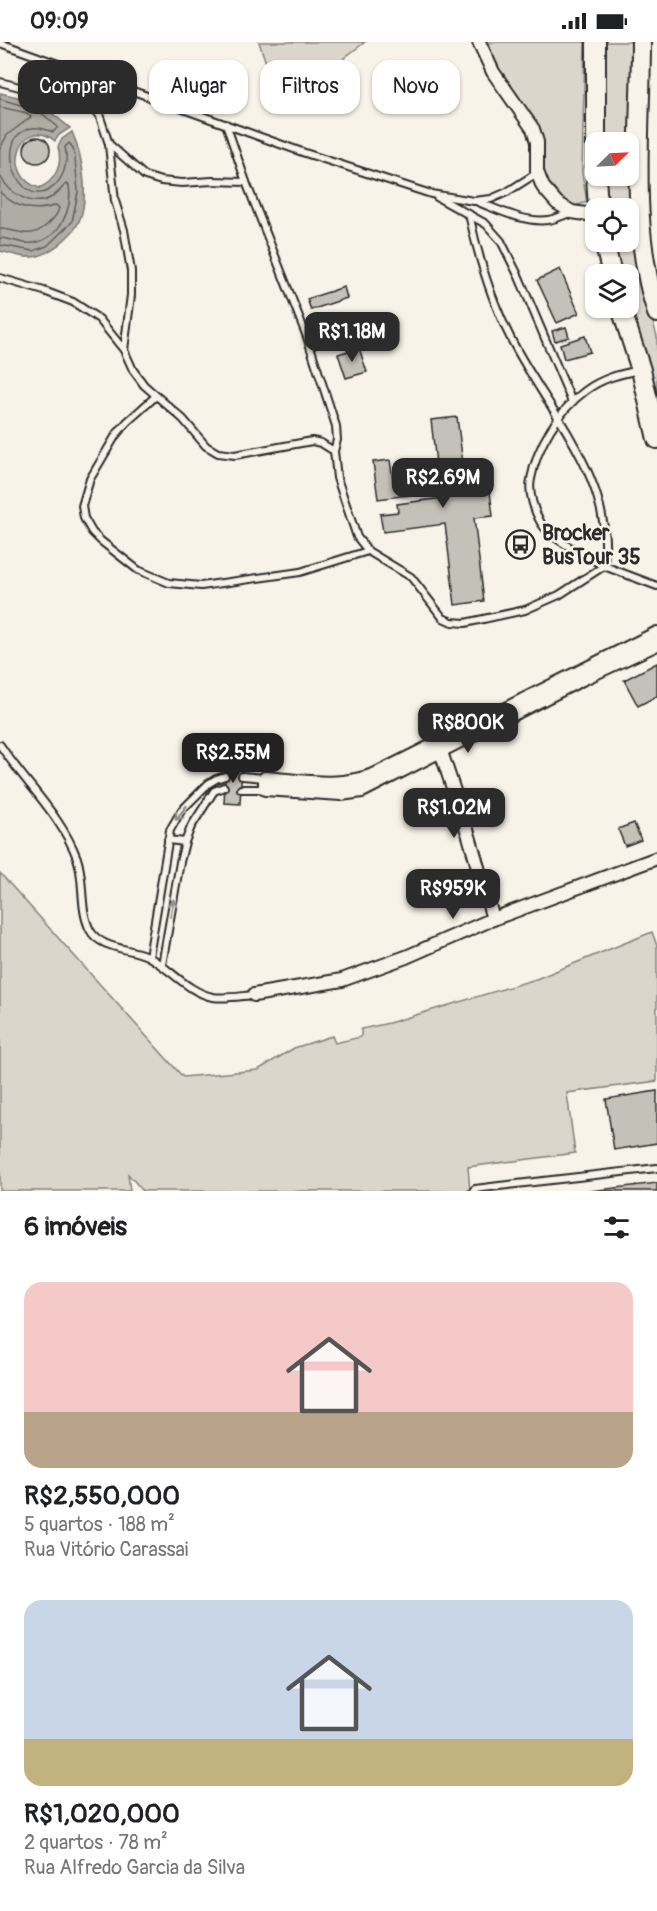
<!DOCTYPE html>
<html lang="pt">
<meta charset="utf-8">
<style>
body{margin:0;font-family:Pangolin,sans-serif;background:#f6f6f6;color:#202124;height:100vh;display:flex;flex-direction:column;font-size:22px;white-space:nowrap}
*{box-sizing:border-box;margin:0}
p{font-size:20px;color:#757577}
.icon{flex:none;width:33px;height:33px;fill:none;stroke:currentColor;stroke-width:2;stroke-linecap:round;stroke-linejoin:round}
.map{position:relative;height:1149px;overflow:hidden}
.details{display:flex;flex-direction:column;background:#fff;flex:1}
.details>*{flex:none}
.guide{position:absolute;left:18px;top:18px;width:621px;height:54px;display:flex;gap:12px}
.needle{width:39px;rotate:66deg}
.tools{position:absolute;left:585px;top:90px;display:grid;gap:12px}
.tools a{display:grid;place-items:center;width:54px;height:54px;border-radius:12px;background:#fff;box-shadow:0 2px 4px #0004;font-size:30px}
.price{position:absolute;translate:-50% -51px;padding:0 14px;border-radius:12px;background:#2b2b2b;color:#fff;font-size:20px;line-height:39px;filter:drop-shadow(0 2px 3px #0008)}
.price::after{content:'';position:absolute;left:50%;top:36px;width:18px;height:14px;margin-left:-9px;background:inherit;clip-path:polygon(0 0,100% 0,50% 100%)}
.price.current{background:#222;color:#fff}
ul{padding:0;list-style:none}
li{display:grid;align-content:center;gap:12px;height:318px;padding:0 24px}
li span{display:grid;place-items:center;height:186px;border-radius:18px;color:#555}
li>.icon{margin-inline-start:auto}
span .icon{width:108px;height:108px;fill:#fffc;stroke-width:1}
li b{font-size:26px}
h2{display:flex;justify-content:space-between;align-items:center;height:72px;padding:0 24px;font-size:26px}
.pill{padding:0 21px;border-radius:18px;background:#fff;box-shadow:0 2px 4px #0004;font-size:21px;line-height:54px}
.pill.current{background:#2b2b2b;color:#fff}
.status{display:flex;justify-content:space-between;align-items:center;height:42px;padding:0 30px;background:#fff;direction:ltr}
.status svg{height:16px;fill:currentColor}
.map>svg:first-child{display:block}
.green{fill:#dad6cc;stroke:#82807c;stroke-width:1.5}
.water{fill:#afaca4;stroke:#7a7874;stroke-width:1.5}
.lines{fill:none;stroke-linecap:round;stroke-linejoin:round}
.shore{stroke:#605f5b;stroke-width:1.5}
.building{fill:#c4c1b9;stroke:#2b2b2b;stroke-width:1.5}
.lane-casing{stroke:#2b2b2b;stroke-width:10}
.street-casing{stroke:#2b2b2b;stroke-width:16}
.primary-casing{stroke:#2b2b2b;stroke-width:22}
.lane{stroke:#f7f3e8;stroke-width:6}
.street{stroke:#f7f3e8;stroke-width:12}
.primary{stroke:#f7f3e8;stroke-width:18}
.oneway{stroke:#918f8a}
.labels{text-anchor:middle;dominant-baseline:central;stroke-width:5;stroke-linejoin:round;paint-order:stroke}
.poi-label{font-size:21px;font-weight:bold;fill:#2b2b2b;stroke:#f7f3e8;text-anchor:start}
</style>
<div class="status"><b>09:09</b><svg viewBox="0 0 49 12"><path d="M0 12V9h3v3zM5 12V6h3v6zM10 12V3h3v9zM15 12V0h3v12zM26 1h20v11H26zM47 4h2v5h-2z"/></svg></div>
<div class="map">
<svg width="657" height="1149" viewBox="0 0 657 1149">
<rect width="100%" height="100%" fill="#f7f3e8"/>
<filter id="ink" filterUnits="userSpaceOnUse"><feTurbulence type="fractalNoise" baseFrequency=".0167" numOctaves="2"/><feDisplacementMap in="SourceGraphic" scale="12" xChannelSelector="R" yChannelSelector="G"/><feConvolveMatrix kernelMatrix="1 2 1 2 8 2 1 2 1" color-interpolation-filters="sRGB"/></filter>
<g filter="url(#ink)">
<g class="green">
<polygon points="259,0 365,0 344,16 339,52 297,59 269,30"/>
<polygon points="482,0 585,0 582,131 587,160 575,164 564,158 545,136 541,128 541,97 499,31"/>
<polygon points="603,0 633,0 630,172 637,228 657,294 657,355 629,263 628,232 620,232 612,200 628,200 628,166 606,166 603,134 628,134 628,100 602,100"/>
<polygon points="0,831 183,1035 258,1028 294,1006 332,994 335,1001 361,995 361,987 389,981 536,937 652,890 657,904 657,1039 567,1051 575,1111 468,1125 470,1149 143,1149 128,1132 130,1149 0,1149"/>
</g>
<path class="water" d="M0,51l31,7 11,5 28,23 -11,7 -4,6c-34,-28 -55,35 -16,47 17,-7 24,-24 19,-41l4,-8 10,-7c11,24 19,72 4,95 -4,7 -12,13 -19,19 -7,5 -16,11 -25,11 -11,1 -22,-4 -32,-6z"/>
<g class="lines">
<g class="shore">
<path d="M0,57l38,11 20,17 -5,5c-15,-6 -25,-7 -37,5 -16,30 15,78 42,45 8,-11 10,-22 7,-35l4,-4 4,5 2,11 3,33 -6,30 -25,24 -14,5 -33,-6"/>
<polyline points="0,65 27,71 31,75 7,93 0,107"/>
<path d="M0,134c9,17 33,33 52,21 6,-4 10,-9 14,-13l3,1c4,24 -9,54 -36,58 -11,2 -22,-5 -33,-5"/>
<path d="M0,150c16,16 35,21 56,13l3,3c-2,8 -6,11 -11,16 -19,17 -27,6 -48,5"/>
</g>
</g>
<g class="building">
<circle cx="37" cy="108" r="13"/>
<polygon points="560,227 579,271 557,281 537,238"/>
<polygon points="344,245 347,256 311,268 307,257"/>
<polygon points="566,285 569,295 555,299 552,289"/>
<polygon points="585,294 590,310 564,317 560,302"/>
<polygon points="359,306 367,330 346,336 338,312"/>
<polygon points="457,375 467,453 490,450 493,474 474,476 484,559 455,563 445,482 383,490 380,472 398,470 397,462 442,456 441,449 378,457 373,420 390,418 394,444 438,439 431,378"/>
<polygon points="657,621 657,654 638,664 624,638"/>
<polygon points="226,722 242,722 240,762 224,761"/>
<polygon points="634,781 641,798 625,804 618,787"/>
<polygon points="657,1049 657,1101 614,1108 606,1057"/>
<polygon points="657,1141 657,1149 590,1149"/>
</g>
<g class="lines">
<defs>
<g id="lane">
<polyline points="0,1 305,111 431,152 474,159 491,157 507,150 537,131"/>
<polyline points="0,40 82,61 99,72 109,102 145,134 161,139 182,141 212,139 246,140"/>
<polyline points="226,82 246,140 307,295 336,384 337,398 334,409 337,436 357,495 368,509 411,535 443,576 452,580 465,581 525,568 559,553 604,524 657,544"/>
<polyline points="109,103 115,159 124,188 131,229 131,253 124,308"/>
<polyline points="437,155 486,182 501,199 519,235 572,360"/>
<path d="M478,160c21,8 47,21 70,18 8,-1 16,-5 24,-8"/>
<path d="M469,172c9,42 22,86 42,125 37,73 104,139 93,227 -17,-10 -53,-26 -63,-43 -7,-12 -13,-31 -10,-44 6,-33 28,-69 54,-88 17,-13 35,-17 55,-21"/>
<polyline points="0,236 44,249 73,260 99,277 124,308 133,328 144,343 183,377 206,404 218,411 235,413 312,399 321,401 334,409"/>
<polyline points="156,354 127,380 116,393 90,437 82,464 84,476 92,490 101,499 138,528 169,541 201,544 300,530 368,509"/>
<path d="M0,703c25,38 61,70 77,113 8,23 2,51 13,72 10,19 40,18 57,26 22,11 40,36 66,41 12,2 28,-1 41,-2"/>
<polyline points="242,734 265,736"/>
<polyline points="241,747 265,747"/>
<polyline points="168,798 185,800"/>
<polyline points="149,915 170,788 181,769 208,742 216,737 225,734"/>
<polyline points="162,923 180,820 185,800 191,785 214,749 224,745"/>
<polyline points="473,1149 475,1147 499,1144 657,1126"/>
</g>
<g id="street">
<polyline points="479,0 493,30 533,87 537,100 537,130 543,145 557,161 572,170 586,172 596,170"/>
<path d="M657,591l-281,141c-37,15 -72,7 -111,4v11l76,5 21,-3 220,-112 75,-35"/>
<polyline points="438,701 469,794 493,877"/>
<polyline points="254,953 342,938 406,915 493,877 657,816"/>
</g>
<g id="primary">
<path d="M641,0c0,91 -12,183 16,271"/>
<polyline points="596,124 596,0"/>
<polyline points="596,134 598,166"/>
<polyline points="604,200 612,232"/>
<polyline points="621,266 641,328 657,397"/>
</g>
</defs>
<use href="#lane" class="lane-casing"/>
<use href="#street" class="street-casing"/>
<use href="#primary" class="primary-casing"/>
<use href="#lane" class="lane"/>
<use href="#street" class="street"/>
<use href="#primary" class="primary"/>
</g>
<defs><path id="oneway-shaft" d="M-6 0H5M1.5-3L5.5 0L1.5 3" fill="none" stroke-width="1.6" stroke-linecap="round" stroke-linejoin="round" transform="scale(1.5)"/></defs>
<g class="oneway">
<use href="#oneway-shaft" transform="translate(181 771) rotate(128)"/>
<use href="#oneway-shaft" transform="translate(172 866) rotate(-80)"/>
</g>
</g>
<defs>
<symbol id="bus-ring" viewBox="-11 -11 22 22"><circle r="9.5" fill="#f7f3e8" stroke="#2b2b2b" stroke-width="1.5"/><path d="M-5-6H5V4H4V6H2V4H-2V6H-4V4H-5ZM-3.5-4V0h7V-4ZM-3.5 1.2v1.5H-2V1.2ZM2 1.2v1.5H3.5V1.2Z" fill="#2b2b2b"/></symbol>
</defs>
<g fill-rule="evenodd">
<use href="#bus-ring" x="504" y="486" width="33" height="33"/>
</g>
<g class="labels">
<g class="poi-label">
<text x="542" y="491">Brocker<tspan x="542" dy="24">BusTour 35</tspan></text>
</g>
</g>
</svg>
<div class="tools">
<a><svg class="needle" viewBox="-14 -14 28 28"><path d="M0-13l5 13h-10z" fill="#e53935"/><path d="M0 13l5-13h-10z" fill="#757577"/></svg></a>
<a><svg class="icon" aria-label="locate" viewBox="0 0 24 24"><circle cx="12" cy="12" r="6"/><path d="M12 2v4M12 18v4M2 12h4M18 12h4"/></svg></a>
<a><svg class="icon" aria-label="layers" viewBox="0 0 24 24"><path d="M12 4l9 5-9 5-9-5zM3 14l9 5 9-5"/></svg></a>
</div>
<b class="price" style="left:352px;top:321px">R$1.18M</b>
<b class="price" style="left:443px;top:467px">R$2.69M</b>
<b class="price" style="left:468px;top:712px">R$800K</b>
<b class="price current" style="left:233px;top:742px">R$2.55M</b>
<b class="price" style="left:454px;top:797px">R$1.02M</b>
<b class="price" style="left:453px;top:878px">R$959K</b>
<div class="guide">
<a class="pill current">Comprar</a>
<a class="pill">Alugar</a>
<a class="pill">Filtros</a>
<a class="pill">Novo</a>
</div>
</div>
<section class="details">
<h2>6 imóveis<svg class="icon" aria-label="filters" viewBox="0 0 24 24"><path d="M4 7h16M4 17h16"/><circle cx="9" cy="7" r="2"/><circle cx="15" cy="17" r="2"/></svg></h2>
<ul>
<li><span style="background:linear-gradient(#f6c9c9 70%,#b9a48a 0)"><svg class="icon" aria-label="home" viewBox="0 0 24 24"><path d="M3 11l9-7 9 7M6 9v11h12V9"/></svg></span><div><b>R$2,550,000</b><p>5 quartos · 188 m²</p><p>Rua Vitório Carassai</p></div></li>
<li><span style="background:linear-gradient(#c9d6e8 75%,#c2b280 0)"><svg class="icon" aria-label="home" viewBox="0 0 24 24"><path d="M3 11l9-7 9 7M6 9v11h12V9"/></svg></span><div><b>R$1,020,000</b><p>2 quartos · 78 m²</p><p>Rua Alfredo Garcia da Silva</p></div></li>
</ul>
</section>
